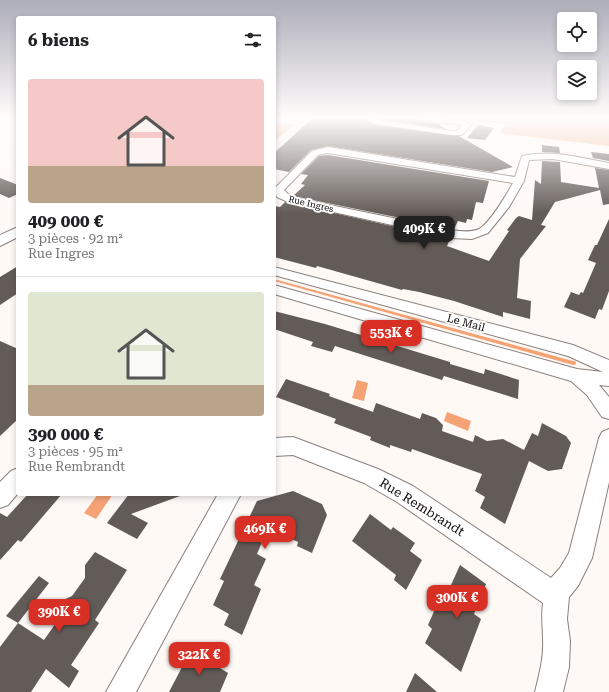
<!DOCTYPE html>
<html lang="fr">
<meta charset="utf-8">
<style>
body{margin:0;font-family:"Roboto Serif",serif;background:#f6f6f6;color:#202124;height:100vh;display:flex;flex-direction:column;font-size:15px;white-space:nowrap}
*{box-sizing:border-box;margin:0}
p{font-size:13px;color:#757577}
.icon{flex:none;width:22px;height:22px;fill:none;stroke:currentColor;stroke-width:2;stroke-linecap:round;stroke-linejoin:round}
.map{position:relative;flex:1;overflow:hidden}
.sheet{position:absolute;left:16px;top:16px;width:260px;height:480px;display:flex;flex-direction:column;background:#fff;border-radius:4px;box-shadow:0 2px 6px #0003}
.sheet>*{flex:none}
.buttons{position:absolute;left:557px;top:12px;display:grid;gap:8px}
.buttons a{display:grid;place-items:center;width:40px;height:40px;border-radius:4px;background:#fff;box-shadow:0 2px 6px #0003;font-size:20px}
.price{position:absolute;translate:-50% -34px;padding:0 9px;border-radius:8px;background:#d93025;color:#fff;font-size:13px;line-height:26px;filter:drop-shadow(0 1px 2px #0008)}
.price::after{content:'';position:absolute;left:50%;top:24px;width:12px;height:9px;margin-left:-6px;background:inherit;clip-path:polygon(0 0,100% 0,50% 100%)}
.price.on{background:#222;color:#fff}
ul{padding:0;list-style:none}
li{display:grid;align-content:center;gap:8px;height:212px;padding:0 12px}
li+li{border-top:1px solid #e0e0e0}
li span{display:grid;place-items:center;height:124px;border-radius:4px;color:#555}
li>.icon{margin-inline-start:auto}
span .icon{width:72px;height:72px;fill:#fffc;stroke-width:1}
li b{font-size:17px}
h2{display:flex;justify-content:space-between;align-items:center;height:48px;padding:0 12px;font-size:17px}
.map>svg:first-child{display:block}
.green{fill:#f0ba9d}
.water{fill:#f5a375}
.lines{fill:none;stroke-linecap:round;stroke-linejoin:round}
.stream{fill:#f5a375;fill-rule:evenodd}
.building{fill:#635b57}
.minor-casing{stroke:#89807c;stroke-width:2}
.tertiary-casing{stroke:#89807c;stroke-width:2}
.minor{fill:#fff;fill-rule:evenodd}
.tertiary{fill:#fff;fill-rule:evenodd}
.labels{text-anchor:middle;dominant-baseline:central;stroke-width:4;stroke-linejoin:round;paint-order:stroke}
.far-street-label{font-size:9px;fill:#0f0b0a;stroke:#fff}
.street-label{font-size:11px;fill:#0f0b0a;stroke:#fff}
.near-street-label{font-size:13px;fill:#0f0b0a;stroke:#fff}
</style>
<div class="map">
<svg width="609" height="692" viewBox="0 0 609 692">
<rect width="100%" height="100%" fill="#fff9f6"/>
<g class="green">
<polygon points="424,117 609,117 609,146 500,133 506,124"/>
<polygon points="274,122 295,125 274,141"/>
</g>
<g class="water">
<polygon points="357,380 368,383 364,401 352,398"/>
<polygon points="447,412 471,421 468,431 444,421"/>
<polygon points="98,494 113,494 96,519 84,513"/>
</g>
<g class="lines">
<polygon class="stream" points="274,279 573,361 575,361 576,363 575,365 573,365 274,281"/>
</g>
<g class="building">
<polygon points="314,117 342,117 359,119 362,117 368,117 367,121 375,125 459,136 513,167 492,172 328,146 311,150 289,172 274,169 274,153"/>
<polygon points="379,117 410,118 415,120 441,124 440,125 446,129 379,119"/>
<polygon points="478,125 494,128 485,140 467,138"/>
<polygon points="542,145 559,147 560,153 542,152"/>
<polygon points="591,152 609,154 609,161 593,158"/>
<polygon points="328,155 489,181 483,203 476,202 472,220 467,219 466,223 458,221 454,229 293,196 305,185 301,184 308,175 301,174 319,156"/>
<polygon points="542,161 560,162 561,182 599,188 595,168 609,170 609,204 603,205 600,190 555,202 541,225 546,226 520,259 517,298 531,301 530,319 503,312 503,317 454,301 419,292 403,289 402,290 317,266 316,268 274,257 274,206 280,207 285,202 450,239 447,246 489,261 509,231 507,230 516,218 519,216 532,220 535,180 541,184"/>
<polygon points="0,178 18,185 18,194 9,198 0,194"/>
<polygon points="609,219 609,291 602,310 599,309 595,319 564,307 571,292 579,295 581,292 583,293 596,263 588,260 595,245 597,245"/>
<polygon points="18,266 18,293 0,305 0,277"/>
<polygon points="274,311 325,324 450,362 450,364 484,374 485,369 519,380 518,399 444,376 442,380 335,346 332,352 311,346 313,342 274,329"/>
<polygon points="0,341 18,349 18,419 0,436"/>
<polygon points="286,379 330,394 329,396 373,412 376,403 420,419 422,413 436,418 443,425 442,431 473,442 475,435 487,441 503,439 524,450 532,433 538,436 542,423 566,436 571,443 562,469 548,471 529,461 505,524 480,508 485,497 475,491 482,474 412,449 411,452 390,445 390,448 370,440 371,437 334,423 336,419 276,397"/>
<polygon points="293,491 322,504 327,515 312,553 297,546 298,542 268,528 257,554 266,559 254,585 261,589 242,635 224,625 229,614 213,605 224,581 220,579 257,501"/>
<polygon points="28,494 62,494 21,542 18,540 0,560 0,513 7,517"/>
<polygon points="129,494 180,494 180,496 131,514 148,523 137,539 107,523"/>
<polygon points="370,514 391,530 393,527 415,543 410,551 422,560 406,590 394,580 396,575 352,541"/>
<polygon points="95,552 127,570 95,620 99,623 71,665 79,671 69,688 46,669 31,692 0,692 0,647 18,623 44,640 58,620 59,602 72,596 85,578 85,565"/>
<polygon points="460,565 486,584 474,614 481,619 461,672 425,643 432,629 428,625 443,591 447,594"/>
<polygon points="39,576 49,583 18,623 6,616"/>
<polygon points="191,650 228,673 220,692 169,692"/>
<polygon points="415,673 437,692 406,692"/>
</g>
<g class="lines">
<defs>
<g id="minor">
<polygon points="370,117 378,117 377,120 452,131 457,131 462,125 415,119 411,117 463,120 471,125 462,135 452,135 375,124 368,120"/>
<path d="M328,147l187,30 7,-21c28,-7 59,2 87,7v6l-56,-10 -24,1 -5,21 -15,26 -21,26 -16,6 -21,-1 -163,-36 -11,-5 -3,-7 1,-2 37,-37zM328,153l185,30c-7,12 -22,39 -34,46 -8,4 -19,2 -28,1l-160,-33 -7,-7 34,-35z"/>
<polygon points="274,267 573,345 609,360 609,386 599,385 609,397 609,419 602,417 587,395 571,381 274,294 274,285 577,369 603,372 568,356 274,275"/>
<path d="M609,429v53l-17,76 -14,28 -9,11 -2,22 3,22 -1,26 -6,25h-28c4,-17 9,-34 8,-52 0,-13 -2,-24 0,-37l-146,-101 -33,-19 -71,-28 -19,1v-18l19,-1 85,32 35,17 138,92 9,-10 9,-15 30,-115 3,-6z"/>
<polygon points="18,468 18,493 8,505 0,508 0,482 11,471"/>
<polygon points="218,494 241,494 136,692 106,692"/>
</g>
<polygon id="tertiary" points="18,227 18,237 0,246 0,235"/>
</defs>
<use href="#minor" class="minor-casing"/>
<use href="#tertiary" class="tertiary-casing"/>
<use href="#minor" class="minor"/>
<use href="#tertiary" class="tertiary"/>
</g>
<linearGradient id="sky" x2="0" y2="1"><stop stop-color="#adadba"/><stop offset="0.55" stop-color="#fffcfb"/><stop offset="1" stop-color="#fffcfb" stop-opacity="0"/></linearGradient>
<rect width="609" height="214" fill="url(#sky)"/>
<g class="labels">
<g class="far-street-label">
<text transform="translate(311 204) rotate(13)">Rue Ingres</text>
</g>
<g class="street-label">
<text transform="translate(466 323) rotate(15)">Le Mail</text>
</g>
<g class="near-street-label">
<text transform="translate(422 507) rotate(32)">Rue Rembrandt</text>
</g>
</g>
</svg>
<div class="buttons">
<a><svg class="icon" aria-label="locate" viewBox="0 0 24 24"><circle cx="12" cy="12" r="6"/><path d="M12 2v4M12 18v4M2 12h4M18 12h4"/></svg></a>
<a><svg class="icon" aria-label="layers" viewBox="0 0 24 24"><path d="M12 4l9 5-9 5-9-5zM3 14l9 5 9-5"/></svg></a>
</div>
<b class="price on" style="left:424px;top:250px">409K €</b>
<b class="price" style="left:391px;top:354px">553K €</b>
<b class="price" style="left:265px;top:550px">469K €</b>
<b class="price" style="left:457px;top:619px">300K €</b>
<b class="price" style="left:59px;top:633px">390K €</b>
<b class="price" style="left:199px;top:676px">322K €</b>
<section class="sheet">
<h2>6 biens<svg class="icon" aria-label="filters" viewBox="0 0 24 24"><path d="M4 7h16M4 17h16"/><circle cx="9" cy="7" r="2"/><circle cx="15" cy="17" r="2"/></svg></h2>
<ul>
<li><span style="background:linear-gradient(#f6c9c9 70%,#b9a48a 0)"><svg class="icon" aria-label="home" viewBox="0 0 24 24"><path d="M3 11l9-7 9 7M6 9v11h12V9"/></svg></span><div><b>409 000 €</b><p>3 pièces · 92 m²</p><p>Rue Ingres</p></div></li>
<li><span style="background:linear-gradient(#dfe7d0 75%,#b9a48a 0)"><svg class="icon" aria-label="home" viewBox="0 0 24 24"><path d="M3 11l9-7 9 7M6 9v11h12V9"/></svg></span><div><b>390 000 €</b><p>3 pièces · 95 m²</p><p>Rue Rembrandt</p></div></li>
</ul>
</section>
</div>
